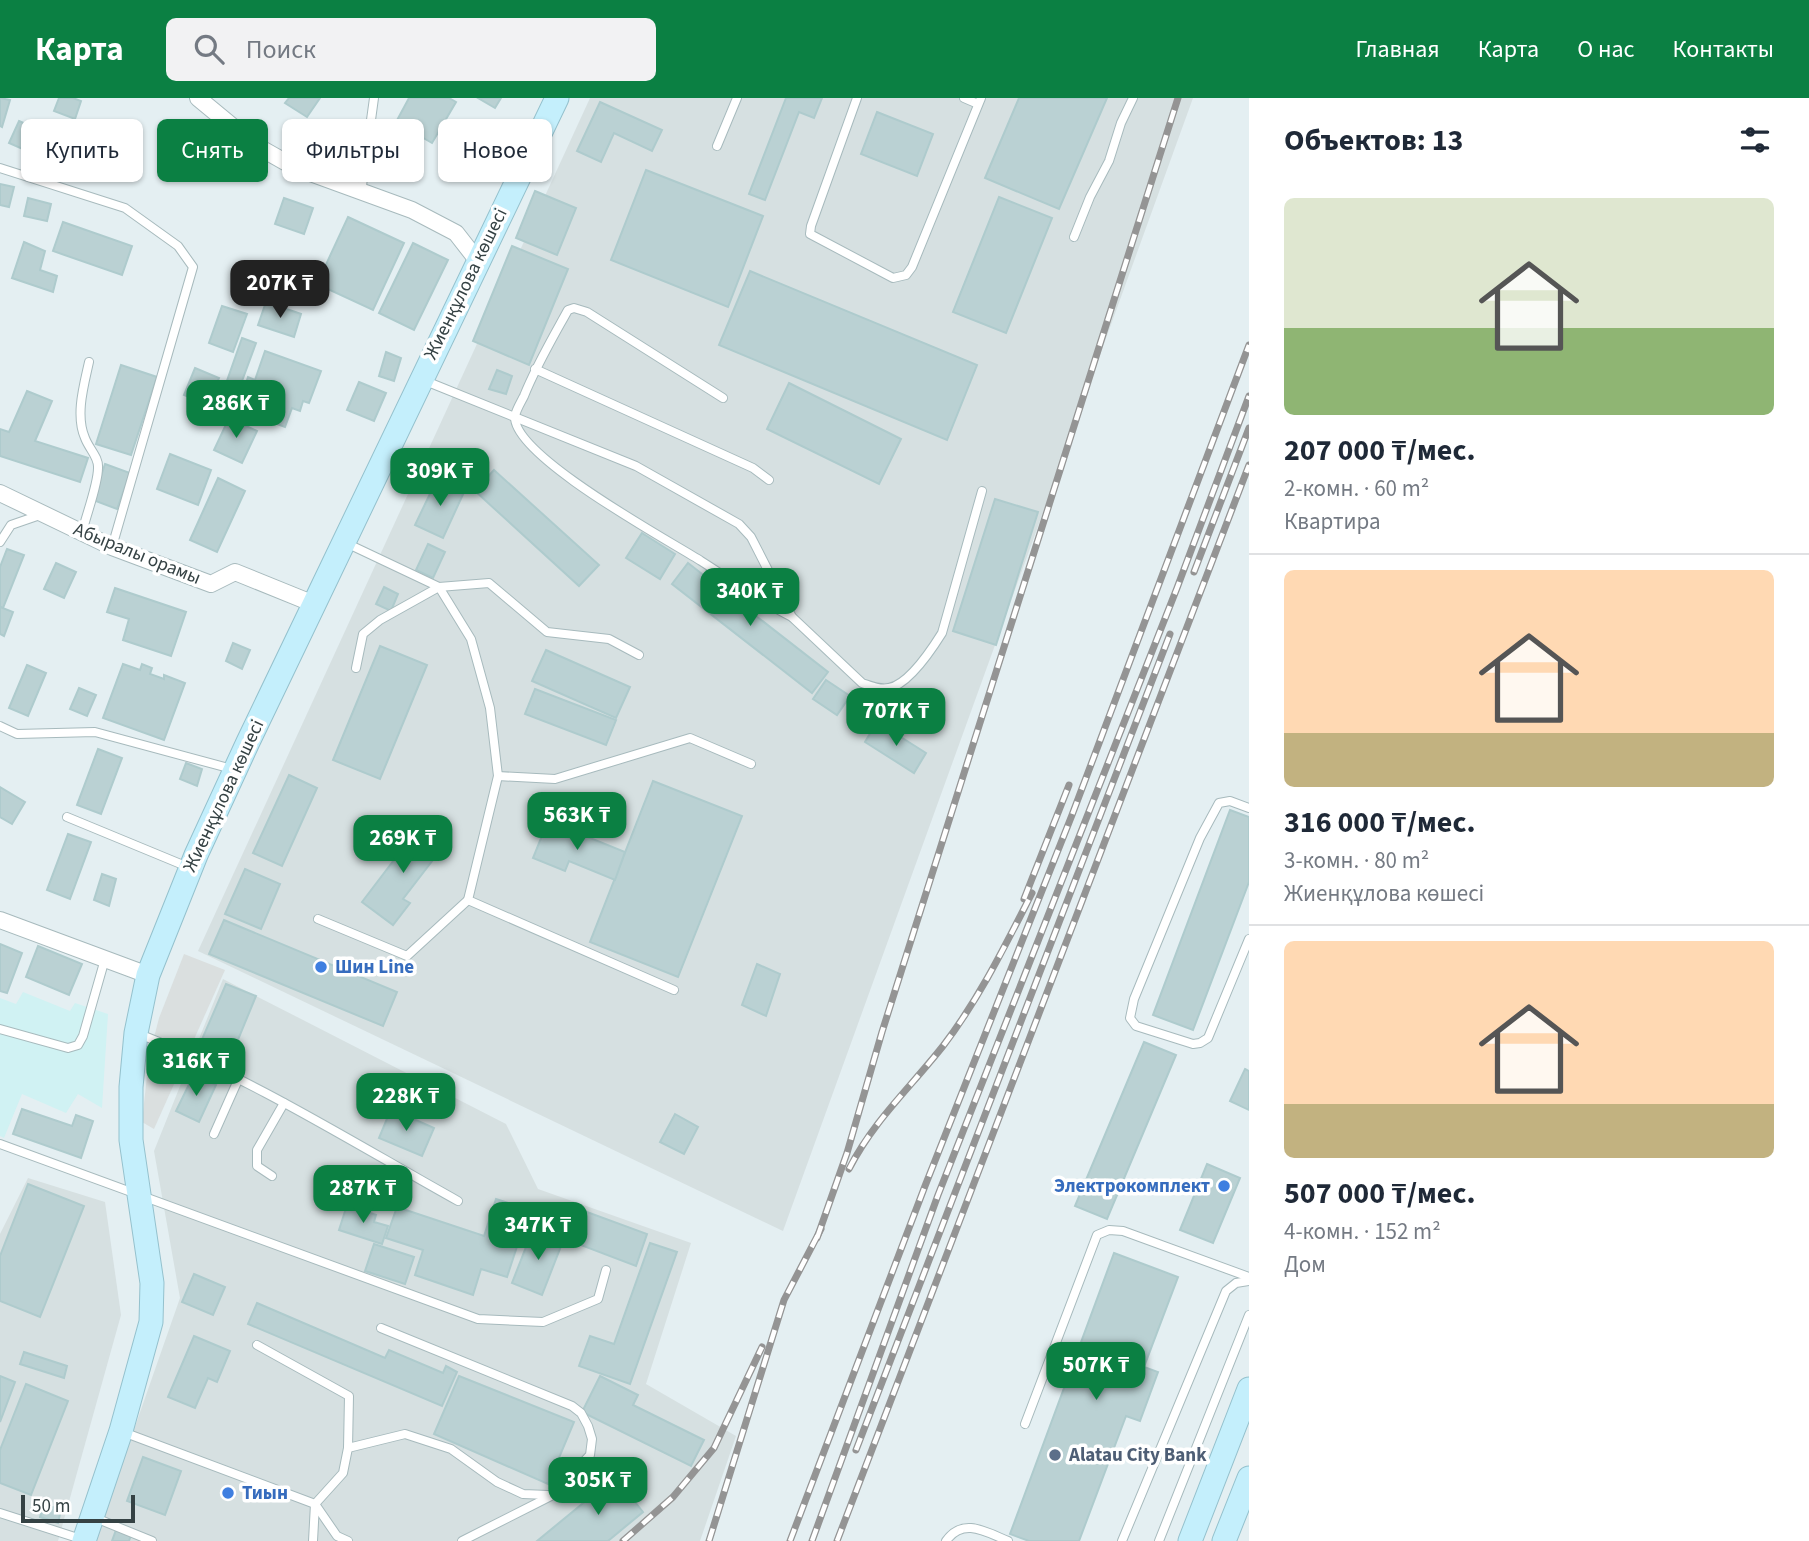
<!DOCTYPE html>
<html lang="ru">
<meta charset="utf-8">
<style>
body{margin:0;font-family:"Source Sans 3",sans-serif;background:#f2f2f3;color:#1f2937;height:100vh;display:flex;flex-direction:column;font-size:26px;white-space:nowrap}
*{box-sizing:border-box;margin:0}
p{font-size:23px;color:#747a83}
.icon{flex:none;width:38px;height:38px;fill:none;stroke:currentColor;stroke-width:2;stroke-linecap:round;stroke-linejoin:round}
.map{position:relative;flex:1;overflow:hidden}
.sheet{display:flex;flex-direction:column;background:#fff;width:560px}
.sheet>*{flex:none}
.banner{position:absolute;left:21px;top:21px;width:665px;height:63px;display:flex;gap:14px}
.scale{position:absolute;left:21px;bottom:18px;width:114px;box-sizing:border-box;padding-left:7px;border:4px solid #354244;border-top:0;font-size:19px;line-height:24px;white-space:nowrap;color:#354244;-webkit-text-stroke:5px #fff;paint-order:stroke}
.price{position:absolute;translate:-50% -60px;padding:0 16px;border-radius:14px;background:#0b8043;color:#fff;font-size:23px;line-height:46px;filter:drop-shadow(0 2px 4px #0008)}
.price::after{content:'';position:absolute;left:50%;top:42px;width:21px;height:16px;margin-left:-10px;background:inherit;clip-path:polygon(0 0,100% 0,50% 100%)}
.price.current{background:#222;color:#fff}
ul{padding:0;list-style:none}
li{display:grid;align-content:center;gap:14px;height:371px;padding:0 35px}
li+li{border-top:2px solid #e0e1e3}
li span{display:grid;place-items:center;height:217px;border-radius:10px;color:#555}
li>.icon{margin-inline-start:auto}
span .icon{width:126px;height:126px;fill:#fffc;stroke-width:1}
li b{font-size:30px}
h2{display:flex;justify-content:space-between;align-items:center;height:84px;padding:0 35px;font-size:30px}
.chip{padding:0 24px;border-radius:10px;background:#fff;box-shadow:0 2px 5px #0004;font-size:24px;line-height:63px}
.chip.current{background:#0b8043;color:#fff}
header{display:flex;align-items:center;gap:42px;box-sizing:border-box;height:98px;padding:0 35px;background:#0b8043;color:#fff}
header strong{font-size:33px}
nav{display:flex;gap:38px;margin-inline-start:auto;font-size:24px}
.search{width:490px;height:63px;background:#f2f2f3;display:flex;align-items:center;gap:18px;box-sizing:border-box;padding:0 24px;border-radius:10px;color:#747a83;font-size:26px}
main{display:flex;flex:1;min-height:0}
.map>svg:first-child{display:block}
.commercial{fill:#d0f2f3}
.industrial{fill:#d6e0e1}
.parking{fill:#dadfdf}
.building{fill:#bad1d3;stroke:#aecbcd;stroke-width:2}
.lines{fill:none;stroke-linecap:round;stroke-linejoin:round}
.lane-casing{stroke:#a7babd;stroke-width:10}
.street-casing{stroke:#a7babd;stroke-width:18}
.secondary-casing{stroke:#94c1cd;stroke-width:25}
.lane{stroke:#fff;stroke-width:8}
.street{stroke:#fff;stroke-width:16}
.secondary{stroke:#c4effc;stroke-width:23}
.rail-casing{stroke:#949494;stroke-width:7}
.rail{stroke:#fff;stroke-width:4.5;stroke-dasharray:13;stroke-linecap:butt}
.shop-dot{fill:#3f7fe0;stroke:#fff;stroke-width:2.5}
.service-dot{fill:#5c6f8a;stroke:#fff;stroke-width:2.5}
.labels{text-anchor:middle;dominant-baseline:central;stroke-width:7;stroke-linejoin:round;paint-order:stroke}
.street-label{font-size:19px;fill:#354244;stroke:#fff}
.shop-label{font-size:19px;font-weight:bold;fill:#366cbe;stroke:#fff;text-anchor:start}
.service-label{font-size:19px;font-weight:bold;fill:#4e5e75;stroke:#fff;text-anchor:start}
</style>
<header>
<strong>Карта</strong>
<div class="search"><svg class="icon" aria-label="search" viewBox="0 0 24 24"><circle cx="10" cy="10" r="6"/><path d="M15 15l6 6"/></svg>Поиск</div>
<nav><a>Главная</a><a>Карта</a><a>О нас</a><a>Контакты</a></nav>
</header>
<main>
<div class="map">
<svg width="1249" height="1443" viewBox="0 0 1249 1443">
<rect width="100%" height="100%" fill="#e4eff2"/>
<polygon class="commercial" points="23,894 70,913 75,905 108,916 102,1010 78,996 66,1015 22,996 4,1040 0,1038 0,900 16,906"/>
<g class="industrial">
<polygon points="590,0 1193,0 783,1133 198,853"/>
<polygon points="223,881 506,1026 538,1091 691,1145 646,1286 736,1338 700,1443 95,1443 180,1200 154,1053"/>
<polygon points="28,1080 105,1104 121,1217 58,1443 0,1443 0,1136"/>
</g>
<polygon class="parking" points="184,856 225,872 154,1031 142,1024 149,959 159,920"/>
<g class="building">
<polygon points="0,0 10,2 2,29 0,28"/>
<polygon points="59,0 73,0 81,3 75,21 54,13"/>
<polygon points="289,0 320,0 307,19 285,5"/>
<polygon points="409,0 449,0 456,4 432,45 396,24"/>
<polygon points="478,0 501,0 495,10"/>
<polygon points="786,0 822,0 814,20 799,14 765,102 749,96"/>
<polygon points="1019,0 1107,0 1059,111 985,80"/>
<polygon points="600,4 662,32 652,53 614,35 601,64 577,53"/>
<polygon points="877,14 933,36 917,78 861,56"/>
<polygon points="19,23 44,34 34,56 9,45"/>
<polygon points="73,40 95,48 86,71 65,63"/>
<polygon points="646,72 763,118 728,209 611,162"/>
<polygon points="0,86 14,89 9,109 0,107"/>
<polygon points="535,93 576,110 557,157 516,140"/>
<polygon points="999,99 1052,120 1006,235 953,214"/>
<polygon points="28,100 51,106 47,123 24,118"/>
<polygon points="284,100 313,110 304,136 275,126"/>
<polygon points="348,119 404,145 373,212 317,186"/>
<polygon points="63,124 132,148 122,177 53,153"/>
<polygon points="24,144 45,153 40,172 57,178 53,194 12,180"/>
<polygon points="413,145 448,162 414,232 379,215"/>
<polygon points="512,148 568,171 529,267 473,243"/>
<polygon points="750,173 977,267 947,342 719,247"/>
<polygon points="266,204 301,216 294,239 258,227"/>
<polygon points="222,208 247,216 233,254 209,245"/>
<polygon points="242,240 256,245 235,302 222,297"/>
<polygon points="265,253 321,273 309,305 303,303 300,313 292,310 285,329 244,314 252,291 245,288 248,279 255,282"/>
<polygon points="386,254 401,260 394,283 379,278"/>
<polygon points="121,267 157,279 131,357 96,346"/>
<polygon points="195,270 219,280 208,307 184,297"/>
<polygon points="497,272 512,278 506,296 489,291"/>
<polygon points="359,284 386,295 374,323 347,312"/>
<polygon points="789,285 901,341 879,386 767,331"/>
<polygon points="27,293 52,303 35,343 88,360 80,384 0,358 0,331 9,334"/>
<polygon points="229,320 257,333 242,365 214,352"/>
<polygon points="170,356 211,372 198,407 157,391"/>
<polygon points="105,366 130,375 117,411 93,402"/>
<polygon points="494,372 599,467 579,488 475,393"/>
<polygon points="438,379 465,392 443,440 415,427"/>
<polygon points="218,380 245,393 217,454 190,442"/>
<polygon points="995,401 1038,414 996,547 953,533"/>
<polygon points="642,435 675,456 660,481 626,460"/>
<polygon points="428,446 445,454 433,480 416,472"/>
<polygon points="7,451 24,457 3,510 0,509 0,469"/>
<polygon points="56,465 76,474 64,500 44,491"/>
<polygon points="688,465 828,574 812,595 672,486"/>
<polygon points="384,489 398,496 391,513 376,506"/>
<polygon points="115,490 186,514 171,558 123,542 129,521 107,514"/>
<polygon points="0,509 13,514 4,538 0,536"/>
<polygon points="233,545 250,552 242,571 226,563"/>
<polygon points="380,548 427,567 380,681 333,662"/>
<polygon points="546,552 630,589 616,620 532,583"/>
<polygon points="123,566 140,572 142,566 152,570 150,576 164,581 164,577 185,585 164,642 103,620"/>
<polygon points="27,567 46,575 28,618 9,610"/>
<polygon points="826,582 850,598 837,617 813,601"/>
<polygon points="79,590 96,597 87,618 70,611"/>
<polygon points="535,591 616,622 606,647 525,616"/>
<polygon points="877,624 926,655 914,675 865,644"/>
<polygon points="98,651 122,660 101,716 77,707"/>
<polygon points="186,665 202,671 197,688 180,681"/>
<polygon points="289,677 317,690 282,768 253,755"/>
<polygon points="653,683 742,718 678,879 590,844"/>
<polygon points="0,689 25,704 12,726 0,719"/>
<polygon points="1230,712 1249,719 1249,784 1193,932 1153,917"/>
<polygon points="548,723 625,754 615,782 569,763 565,773 533,760"/>
<polygon points="423,724 443,740 432,755 436,758 403,801 410,805 393,827 362,804"/>
<polygon points="68,736 91,744 70,801 47,792"/>
<polygon points="245,771 280,786 261,831 225,816"/>
<polygon points="102,776 116,781 109,808 94,802"/>
<polygon points="224,822 397,894 383,928 209,856"/>
<polygon points="0,846 22,855 7,895 0,893"/>
<polygon points="38,848 82,866 69,897 26,879"/>
<polygon points="757,866 780,876 766,918 742,907"/>
<polygon points="226,886 256,898 228,966 197,953"/>
<polygon points="1144,944 1176,957 1107,1121 1075,1108"/>
<polygon points="1245,971 1249,973 1249,1012 1230,1003"/>
<polygon points="194,976 216,987 199,1024 176,1013"/>
<polygon points="22,1011 72,1028 76,1017 93,1023 81,1060 13,1036"/>
<polygon points="391,1011 434,1030 422,1058 379,1040"/>
<polygon points="675,1016 698,1029 684,1056 660,1044"/>
<polygon points="1207,1066 1240,1080 1213,1145 1180,1132"/>
<polygon points="28,1086 84,1108 40,1219 0,1203 0,1158"/>
<polygon points="496,1101 529,1112 507,1179 481,1171 473,1197 415,1177 423,1152 386,1140 397,1109 484,1138"/>
<polygon points="347,1107 376,1117 374,1124 388,1128 382,1146 339,1132"/>
<polygon points="576,1110 647,1136 636,1168 565,1141"/>
<polygon points="533,1131 563,1143 542,1197 512,1185"/>
<polygon points="650,1145 677,1154 630,1286 579,1268 590,1238 614,1246"/>
<polygon points="374,1146 414,1159 405,1186 365,1173"/>
<polygon points="1114,1155 1178,1179 1144,1269 1158,1274 1140,1323 1126,1318 1079,1443 1029,1443 1010,1436"/>
<polygon points="194,1176 225,1189 213,1217 182,1204"/>
<polygon points="257,1205 385,1260 389,1252 443,1275 446,1268 457,1274 442,1308 248,1226"/>
<polygon points="194,1238 230,1253 217,1284 208,1280 195,1310 168,1299"/>
<polygon points="24,1254 67,1268 64,1280 20,1266"/>
<polygon points="0,1278 15,1284 0,1324"/>
<polygon points="459,1278 574,1324 548,1386 434,1336"/>
<polygon points="600,1278 638,1297 633,1307 704,1342 691,1368 582,1314"/>
<polygon points="26,1286 68,1303 31,1397 0,1385 0,1352"/>
<polygon points="143,1359 181,1373 165,1417 127,1403"/>
<polygon points="615,1379 643,1414 608,1443 537,1443"/>
<polygon points="44,1406 61,1412 58,1425 40,1419"/>
<polygon points="116,1432 131,1437 129,1443 112,1443"/>
</g>
<g class="lines">
<defs>
<g id="lane">
<polyline points="857,0 811,128 810,136 893,180 906,177 912,169 981,0"/>
<polyline points="964,0 978,6"/>
<polyline points="717,48 737,0"/>
<polyline points="0,70 125,110 178,148 193,169 112,449"/>
<polyline points="361,95 374,0"/>
<polyline points="1074,139 1090,99 1109,63 1121,25 1133,0"/>
<polyline points="535,271 753,370 769,382"/>
<path d="M423,282l213,86 103,58 12,13 41,80 70,66c9,3 17,7 27,5 20,-4 43,-39 53,-55l40,-142"/>
<path d="M723,300l-136,-86 -13,-4 -6,2c-16,29 -32,56 -44,86 -3,6 -8,14 -9,20 -4,39 153,124 186,145 30,19 59,40 91,56"/>
<path d="M82,435c4,-18 16,-48 16,-65 1,-11 -9,-19 -13,-30 -10,-23 -1,-53 4,-76"/>
<polyline points="0,444 11,427 40,417"/>
<polyline points="346,445 439,489 471,541 490,610 498,678 468,802 674,892"/>
<polyline points="356,570 363,536 380,522 439,489 489,485 547,534 609,541 639,557"/>
<polyline points="0,628 17,636 95,634 232,671"/>
<polyline points="498,678 555,681 690,640 751,666"/>
<polyline points="1249,710 1230,703 1219,705 1200,740 1134,901 1130,920 1136,928 1193,946 1200,945 1208,940 1249,841"/>
<polyline points="67,719 188,769"/>
<polyline points="318,821 407,858 468,802"/>
<polyline points="0,931 68,950 78,947 83,938 105,861"/>
<path d="M139,936c110,43 215,109 319,167"/>
<polyline points="214,1036 238,982"/>
<polyline points="0,1046 478,1221 543,1224 598,1201 606,1172"/>
<polyline points="272,1078 257,1068 257,1052 284,1005"/>
<polyline points="381,1230 572,1308 581,1315 588,1328 592,1341 590,1357 551,1398 462,1443"/>
<polyline points="257,1247 349,1298 348,1350 343,1375 315,1406 313,1443"/>
<polyline points="1025,1326 1097,1137 1109,1132 1123,1133 1249,1179"/>
<polyline points="123,1334 315,1406 337,1438 348,1443"/>
<polyline points="348,1350 405,1336 451,1351 497,1384 523,1396 548,1397"/>
<polyline points="0,1415 81,1441"/>
<polyline points="93,1419 152,1443"/>
<path d="M946,1443c17,-24 40,-9 62,0"/>
<polyline points="1122,1443 1226,1193 1236,1185 1249,1183"/>
<polyline points="1159,1443 1249,1217"/>
</g>
<g id="street">
<polyline points="198,0 255,47 294,69 412,112 456,135 477,162"/>
<polyline points="0,395 112,449 211,486 235,474 314,506"/>
<polyline points="0,822 148,877"/>
</g>
<g id="secondary">
<polyline points="84,1443 121,1333 151,1224 152,1185 131,1042 131,989 136,935 148,877 196,757 248,644 557,0"/>
<polyline points="1190,1443 1249,1291"/>
<polyline points="1224,1443 1249,1380"/>
</g>
</defs>
<use href="#lane" class="lane-casing"/>
<use href="#street" class="street-casing"/>
<use href="#secondary" class="secondary-casing"/>
<use href="#lane" class="lane"/>
<use href="#street" class="street"/>
<use href="#secondary" class="secondary"/>
<defs>
<g id="rail">
<polyline points="1194,474 1249,330"/>
<polyline points="1024,801 1069,687"/>
<path d="M849,1071c25,-49 61,-81 94,-123 36,-47 62,-100 89,-153"/>
<polyline points="817,1140 847,1055 882,934 1178,0"/>
<polyline points="856,1352 1170,536"/>
<polyline points="623,1443 673,1399 714,1350 762,1249"/>
<polyline points="709,1443 784,1202 821,1131"/>
<polyline points="790,1443 925,1088 1072,717 1249,247"/>
<polyline points="812,1443 938,1097 1177,490 1249,298"/>
<polyline points="837,1443 1249,367"/>
</g>
</defs>
<use href="#rail" class="rail-casing"/>
<use href="#rail" class="rail"/>
</g>
<g class="shop-dot">
<circle cx="321" cy="869" r="7"/>
<circle cx="1224" cy="1088" r="7"/>
<circle cx="228" cy="1395" r="7"/>
</g>
<circle class="service-dot" cx="1055" cy="1357" r="7"/>
<g class="labels">
<g class="street-label">
<text transform="translate(466 186) rotate(-64)">Жиенқұлова көшесі</text>
<text transform="translate(137 456) rotate(22)">Абыралы орамы</text>
<text transform="translate(224 698) rotate(-65)">Жиенқұлова көшесі</text>
</g>
<g class="shop-label">
<text x="335" y="869">Шин Line</text>
<text x="1210" y="1088" text-anchor="end">Электрокомплект</text>
<text x="242" y="1395">Тиын</text>
</g>
<g class="service-label">
<text x="1069" y="1357">Alatau City Bank</text>
</g>
</g>
</svg>
<div class="scale">50 m</div>
<b class="price current" style="left:280px;top:222px">207K ₸</b>
<b class="price" style="left:236px;top:342px">286K ₸</b>
<b class="price" style="left:440px;top:410px">309K ₸</b>
<b class="price" style="left:750px;top:530px">340K ₸</b>
<b class="price" style="left:896px;top:650px">707K ₸</b>
<b class="price" style="left:577px;top:754px">563K ₸</b>
<b class="price" style="left:403px;top:777px">269K ₸</b>
<b class="price" style="left:196px;top:1000px">316K ₸</b>
<b class="price" style="left:406px;top:1035px">228K ₸</b>
<b class="price" style="left:363px;top:1127px">287K ₸</b>
<b class="price" style="left:538px;top:1164px">347K ₸</b>
<b class="price" style="left:1096px;top:1304px">507K ₸</b>
<b class="price" style="left:598px;top:1419px">305K ₸</b>
<div class="banner">
<a class="chip">Купить</a>
<a class="chip current">Снять</a>
<a class="chip">Фильтры</a>
<a class="chip">Новое</a>
</div>
</div>
<section class="sheet">
<h2>Объектов: 13<svg class="icon" aria-label="filters" viewBox="0 0 24 24"><path d="M4 7h16M4 17h16"/><circle cx="9" cy="7" r="2"/><circle cx="15" cy="17" r="2"/></svg></h2>
<ul>
<li><span style="background:linear-gradient(#dfe7d0 60%,#8fb573 0)"><svg class="icon" aria-label="home" viewBox="0 0 24 24"><path d="M3 11l9-7 9 7M6 9v11h12V9"/></svg></span><div><b>207 000 ₸/мес.</b><p>2-комн. · 60 m²</p><p>Квартира</p></div></li>
<li><span style="background:linear-gradient(#ffd9b3 75%,#c2b280 0)"><svg class="icon" aria-label="home" viewBox="0 0 24 24"><path d="M3 11l9-7 9 7M6 9v11h12V9"/></svg></span><div><b>316 000 ₸/мес.</b><p>3-комн. · 80 m²</p><p>Жиенқұлова көшесі</p></div></li>
<li><span style="background:linear-gradient(#ffd9b3 75%,#c2b280 0)"><svg class="icon" aria-label="home" viewBox="0 0 24 24"><path d="M3 11l9-7 9 7M6 9v11h12V9"/></svg></span><div><b>507 000 ₸/мес.</b><p>4-комн. · 152 m²</p><p>Дом</p></div></li>
</ul>
</section>
</main>
